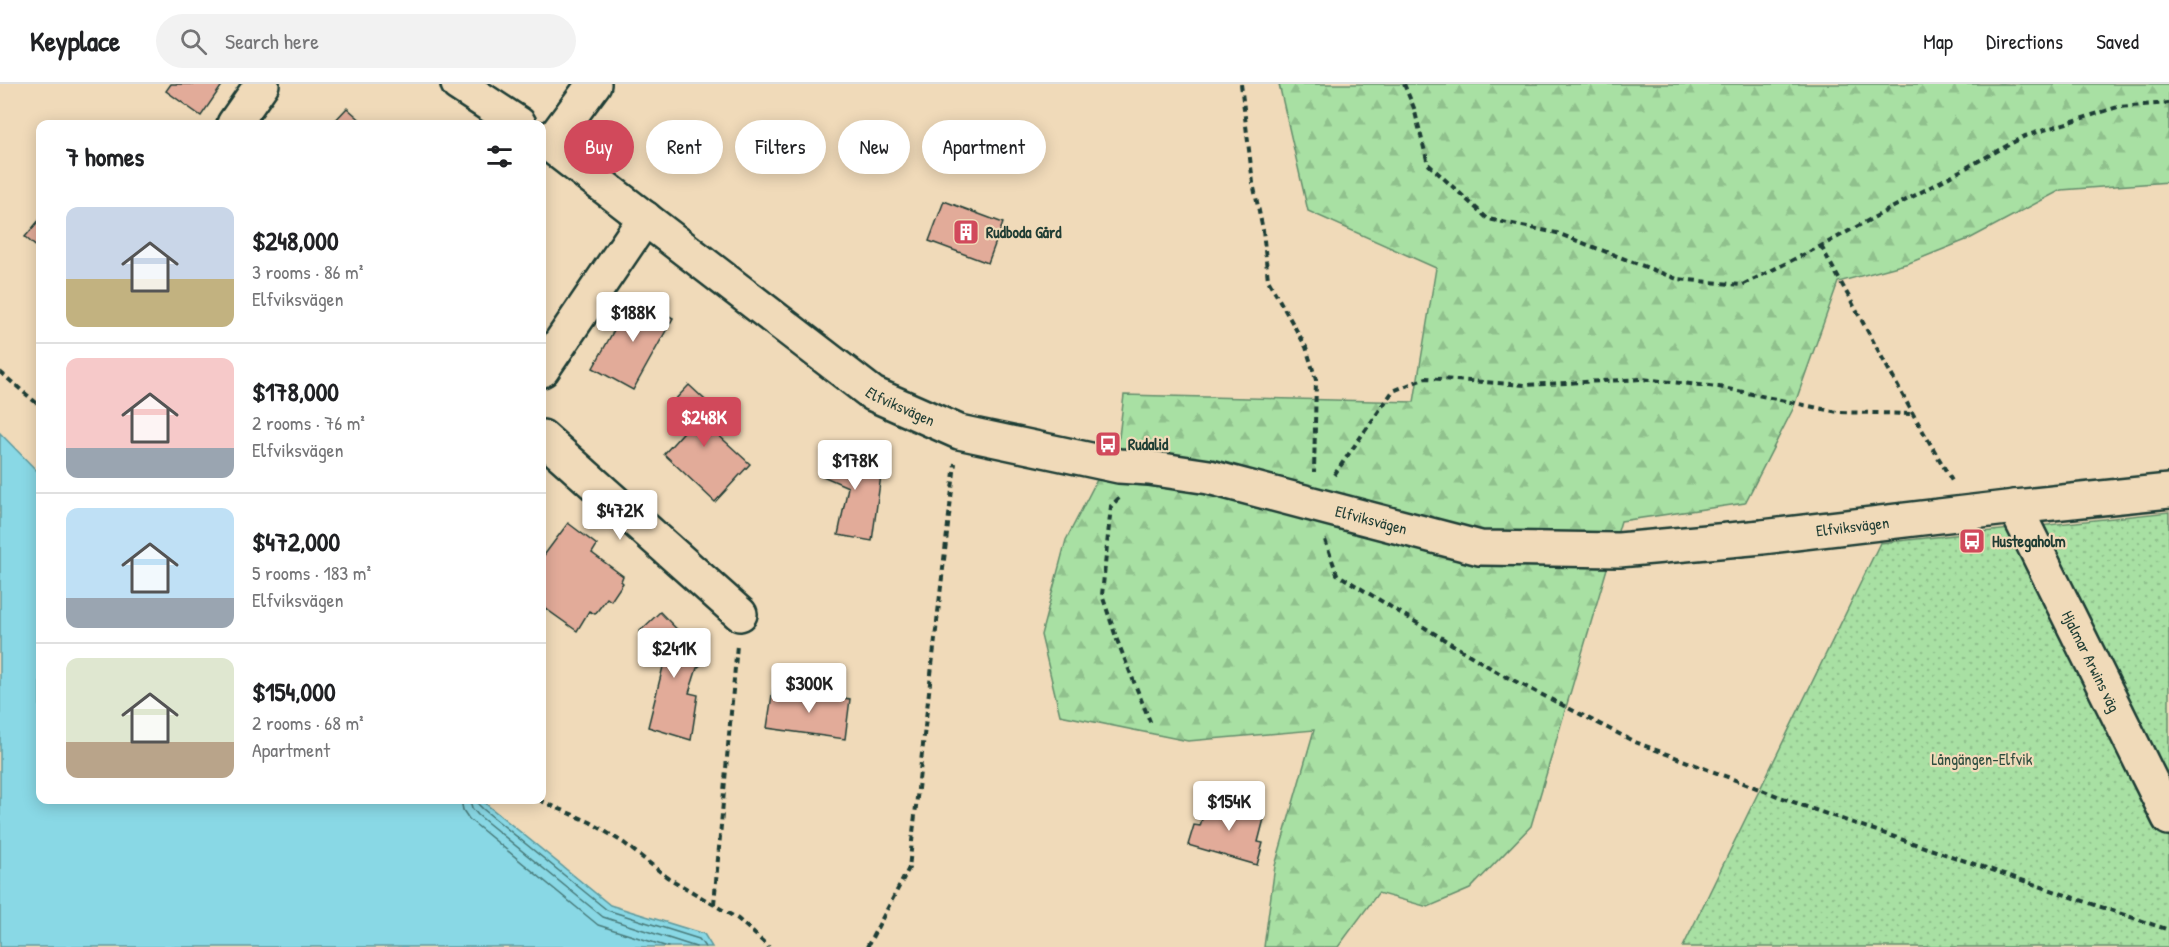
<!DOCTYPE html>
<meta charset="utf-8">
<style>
body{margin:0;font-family:"Patrick Hand",sans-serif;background:#f2f2f2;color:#202124;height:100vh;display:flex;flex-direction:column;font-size:22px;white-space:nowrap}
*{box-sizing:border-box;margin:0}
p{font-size:20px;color:#757577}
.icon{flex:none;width:33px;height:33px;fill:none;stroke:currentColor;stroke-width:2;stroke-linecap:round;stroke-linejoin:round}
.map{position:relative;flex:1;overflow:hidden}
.sheet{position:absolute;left:36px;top:36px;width:510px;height:684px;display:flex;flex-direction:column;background:#fff;border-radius:12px;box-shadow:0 3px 15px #0003}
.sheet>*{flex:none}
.hud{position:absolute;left:564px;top:36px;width:570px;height:54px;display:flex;gap:12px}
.price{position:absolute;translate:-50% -51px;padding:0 14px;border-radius:6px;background:#fff;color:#222;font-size:20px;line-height:39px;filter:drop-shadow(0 2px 3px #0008)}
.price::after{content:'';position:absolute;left:50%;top:36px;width:18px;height:14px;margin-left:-9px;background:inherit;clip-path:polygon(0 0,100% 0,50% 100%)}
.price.current{background:#d1495b;color:#fff}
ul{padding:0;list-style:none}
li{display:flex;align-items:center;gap:18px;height:150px;padding:0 30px}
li+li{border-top:2px solid #e0e0e0}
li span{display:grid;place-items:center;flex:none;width:168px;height:120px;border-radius:12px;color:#555}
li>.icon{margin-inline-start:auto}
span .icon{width:72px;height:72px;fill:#fffc;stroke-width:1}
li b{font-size:26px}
h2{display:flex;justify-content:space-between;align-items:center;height:72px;padding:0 30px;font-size:26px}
.chip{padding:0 21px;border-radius:27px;background:#fff;box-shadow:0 3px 15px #0003;font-size:21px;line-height:54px}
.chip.current{background:#d1495b;color:#fff}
header{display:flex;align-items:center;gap:36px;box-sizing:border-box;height:84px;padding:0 30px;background:#fff;border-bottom:2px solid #e0e0e0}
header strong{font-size:28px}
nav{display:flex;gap:33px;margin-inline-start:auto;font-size:21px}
.search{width:420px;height:54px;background:#f2f2f2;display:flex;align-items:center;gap:15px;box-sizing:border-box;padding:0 21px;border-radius:33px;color:#757577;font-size:22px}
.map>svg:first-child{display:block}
.green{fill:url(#green-dots);stroke:#648e6c;stroke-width:1.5}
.forest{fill:url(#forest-firs);stroke:#648e6c;stroke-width:1.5}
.water{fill:#89d8e5;stroke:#5f9a9e;stroke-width:1.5}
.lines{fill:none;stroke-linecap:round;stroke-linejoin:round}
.shore{stroke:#497b7b;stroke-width:1.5}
.building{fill:#e2ab99;stroke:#1f3d34;stroke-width:1.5}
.minor-casing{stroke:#1f3d34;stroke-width:38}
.path{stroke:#1f3d34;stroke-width:4;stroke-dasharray:6 4.5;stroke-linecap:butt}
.minor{stroke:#f0dab9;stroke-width:33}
.labels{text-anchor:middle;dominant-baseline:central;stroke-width:4.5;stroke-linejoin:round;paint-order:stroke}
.poi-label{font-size:16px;font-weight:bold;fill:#1f3d34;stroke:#f0dab9;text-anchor:start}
.street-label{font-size:16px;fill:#1f3d34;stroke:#f0dab9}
.park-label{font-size:16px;fill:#2d4d3f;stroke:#f0dab9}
</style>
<header>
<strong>Keyplace</strong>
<div class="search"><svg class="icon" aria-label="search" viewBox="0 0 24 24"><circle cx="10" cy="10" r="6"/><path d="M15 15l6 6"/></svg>Search here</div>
<nav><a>Map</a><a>Directions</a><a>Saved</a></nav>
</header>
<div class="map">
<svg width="2169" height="863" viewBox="0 0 2169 863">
<defs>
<pattern id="green-dots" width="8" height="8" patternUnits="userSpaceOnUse" patternTransform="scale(1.5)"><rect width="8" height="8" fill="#a8e0a3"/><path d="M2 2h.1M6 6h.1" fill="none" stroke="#90c18d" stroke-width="1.8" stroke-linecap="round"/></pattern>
<pattern id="forest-firs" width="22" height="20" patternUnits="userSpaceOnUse" patternTransform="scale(1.5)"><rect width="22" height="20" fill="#a8e0a3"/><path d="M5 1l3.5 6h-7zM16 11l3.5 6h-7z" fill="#90c18d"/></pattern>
</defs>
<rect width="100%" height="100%" fill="#f0dab9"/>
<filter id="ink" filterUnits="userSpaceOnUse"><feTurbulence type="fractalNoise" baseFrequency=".0167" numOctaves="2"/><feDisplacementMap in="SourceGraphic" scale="12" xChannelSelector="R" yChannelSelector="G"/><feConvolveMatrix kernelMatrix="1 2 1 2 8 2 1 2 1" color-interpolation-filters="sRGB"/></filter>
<g filter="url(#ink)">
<polygon class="green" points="2169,428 2169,863 1683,863 1880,459"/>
<polygon class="forest" points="1279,0 2169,0 2169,98 2061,106 1971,154 1909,179 1838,198 1793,325 1745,419 1621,437 1531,742 1470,805 1428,823 1378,809 1338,863 1264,863 1275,782 1314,646 1188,657 1060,631 1041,551 1066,456 1119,353 1124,311 1414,318 1436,184 1308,127"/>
<polygon class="water" points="0,349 40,390 40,716 481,716 610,821 704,850 712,863 0,863"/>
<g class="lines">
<g class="shore">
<polyline points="461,716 463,726 469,735 598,841 668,863"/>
<polyline points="470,716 472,724 478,731 603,833 696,863"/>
<polyline points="478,716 478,720 483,725 607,826 699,855 705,863"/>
</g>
</g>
<g class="building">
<polygon points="171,0 223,0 201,32 166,7"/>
<polygon points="347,24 365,40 332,40"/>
<polygon points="944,117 1003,139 988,179 929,157"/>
<polygon points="40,135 40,166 25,153"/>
<polygon points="633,212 673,234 633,306 593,284"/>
<polygon points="689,301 717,327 709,335 718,343 714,347 750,380 715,418 664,370 691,340 670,321"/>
<polygon points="833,360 882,384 872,457 838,451 848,403 818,390"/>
<polygon points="568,439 597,461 592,469 623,492 621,497 623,499 611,517 607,514 595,530 589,527 577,547 542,522 542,474"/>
<polygon points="660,528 707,576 697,584 689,609 698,611 691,656 648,643 665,575 639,548"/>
<polygon points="773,604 850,615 845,655 767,644"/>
<polygon points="1208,715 1265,731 1258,758 1263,759 1257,781 1188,761 1194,741 1200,742"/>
</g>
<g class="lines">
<defs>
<g id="minor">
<polyline points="458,0 519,40"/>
<polyline points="234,40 262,0"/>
<path id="s1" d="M542,55l331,255 86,38 160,34 30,2 60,9 271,71 139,2 143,-13 253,-30 154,-16"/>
<polyline points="549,61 594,0"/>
<polyline points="542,286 645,134"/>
<polyline points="542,353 740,530"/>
<path id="s2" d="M2015,423l154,311"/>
</g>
</defs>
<use href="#minor" class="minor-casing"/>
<g class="path">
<polyline points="1241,0 1253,99 1263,146 1268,196 1306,263 1316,296 1314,388"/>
<polyline points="1404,0 1414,24 1428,80 1488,135 1557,149 1677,195 1742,201 1821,162 2025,52 2118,23 2169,19"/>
<polyline points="1821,162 1913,330 1952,397"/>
<polyline points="0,288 40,322"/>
<polyline points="1334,391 1393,307 1426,294 1526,301 1642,295 1719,303 1837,328 1913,330"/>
<polyline points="1119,414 1111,422 1102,511 1117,556 1151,640"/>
<polyline points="1325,456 1337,490 1499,589 1635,658 1812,725 2169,846"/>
<polyline points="539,716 590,738 624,759 667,793 738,835 769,863"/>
<polyline points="714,820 737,561"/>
<polyline points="867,863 909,784 955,379"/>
</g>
<use href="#minor" class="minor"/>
</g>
</g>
<defs>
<symbol id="building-square" viewBox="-11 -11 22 22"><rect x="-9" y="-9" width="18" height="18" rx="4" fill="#d1495b" stroke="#f0dab9"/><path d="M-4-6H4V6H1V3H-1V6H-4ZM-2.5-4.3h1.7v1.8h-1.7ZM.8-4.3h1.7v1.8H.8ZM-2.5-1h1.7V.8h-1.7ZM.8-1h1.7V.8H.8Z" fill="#fff"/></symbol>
<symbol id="bus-square" viewBox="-11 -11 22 22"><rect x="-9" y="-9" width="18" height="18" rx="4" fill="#d1495b" stroke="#f0dab9"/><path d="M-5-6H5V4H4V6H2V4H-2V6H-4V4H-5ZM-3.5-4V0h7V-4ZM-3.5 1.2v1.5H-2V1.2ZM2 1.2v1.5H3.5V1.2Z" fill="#fff"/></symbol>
</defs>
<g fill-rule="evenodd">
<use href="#building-square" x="951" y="133" width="30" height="30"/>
<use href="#bus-square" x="1093" y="345" width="30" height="30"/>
<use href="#bus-square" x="1957" y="442" width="30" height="30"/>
</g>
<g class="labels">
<g class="poi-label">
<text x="986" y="148">Rudboda Gård</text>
<text x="1128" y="360">Rudalid</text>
<text x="1992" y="457">Hustegaholm</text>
</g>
<g class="street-label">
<text stroke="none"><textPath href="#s1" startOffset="448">Elfviksvägen</textPath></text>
<text stroke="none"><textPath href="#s1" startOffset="934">Elfviksvägen</textPath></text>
<text stroke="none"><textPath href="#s1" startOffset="1420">Elfviksvägen</textPath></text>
<text stroke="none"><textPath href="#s2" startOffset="172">Hjalmar Arwins väg</textPath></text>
</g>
<g class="park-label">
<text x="1982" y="675">Långängen-Elfvik</text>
</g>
</g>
</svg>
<b class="price" style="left:633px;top:259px">$188K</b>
<b class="price current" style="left:704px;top:364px">$248K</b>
<b class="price" style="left:855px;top:407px">$178K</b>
<b class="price" style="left:620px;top:457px">$472K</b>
<b class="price" style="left:674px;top:595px">$241K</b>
<b class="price" style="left:809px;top:630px">$300K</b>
<b class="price" style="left:1229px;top:748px">$154K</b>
<div class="hud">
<a class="chip current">Buy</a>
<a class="chip">Rent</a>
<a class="chip">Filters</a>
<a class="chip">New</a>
<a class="chip">Apartment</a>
</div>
<section class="sheet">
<h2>7 homes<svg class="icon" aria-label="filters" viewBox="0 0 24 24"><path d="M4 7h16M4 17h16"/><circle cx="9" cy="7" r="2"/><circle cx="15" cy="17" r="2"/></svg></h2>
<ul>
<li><span style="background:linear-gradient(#c9d6e8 60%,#c2b280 0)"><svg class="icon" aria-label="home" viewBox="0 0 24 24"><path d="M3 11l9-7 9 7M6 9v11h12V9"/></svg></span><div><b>$248,000</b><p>3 rooms · 86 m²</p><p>Elfviksvägen</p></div></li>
<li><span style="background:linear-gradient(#f6c9c9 75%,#9aa5b1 0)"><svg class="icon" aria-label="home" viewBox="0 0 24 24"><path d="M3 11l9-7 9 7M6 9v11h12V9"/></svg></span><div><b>$178,000</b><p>2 rooms · 76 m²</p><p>Elfviksvägen</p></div></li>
<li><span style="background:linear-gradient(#bfe0f5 75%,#9aa5b1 0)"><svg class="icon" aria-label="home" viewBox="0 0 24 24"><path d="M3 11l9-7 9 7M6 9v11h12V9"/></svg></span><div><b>$472,000</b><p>5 rooms · 183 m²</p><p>Elfviksvägen</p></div></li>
<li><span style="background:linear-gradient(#dfe7d0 70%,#b9a48a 0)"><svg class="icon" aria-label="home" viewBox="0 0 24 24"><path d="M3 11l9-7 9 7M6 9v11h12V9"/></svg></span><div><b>$154,000</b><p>2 rooms · 68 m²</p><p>Apartment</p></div></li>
</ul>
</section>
</div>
